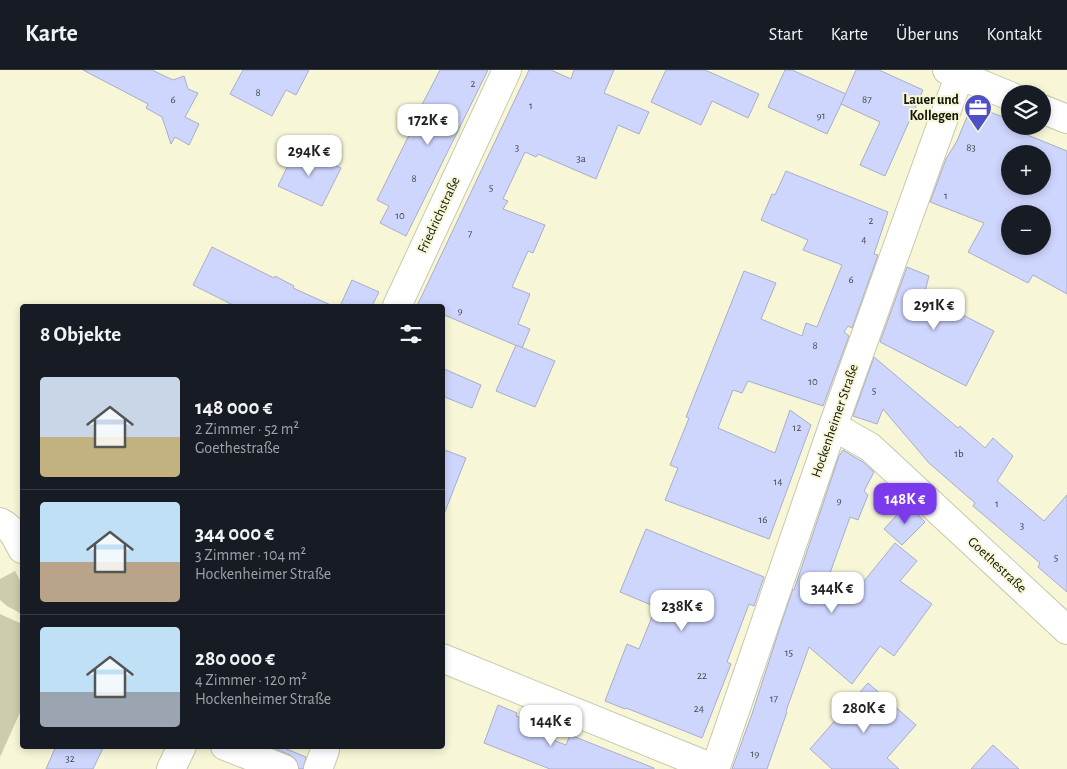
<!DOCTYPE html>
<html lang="de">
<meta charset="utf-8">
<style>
body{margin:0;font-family:"Alegreya Sans",sans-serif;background:#20242c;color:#f1f3f6;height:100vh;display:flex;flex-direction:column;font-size:19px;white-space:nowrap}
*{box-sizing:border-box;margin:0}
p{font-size:16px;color:#9ea1a6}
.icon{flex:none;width:28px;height:28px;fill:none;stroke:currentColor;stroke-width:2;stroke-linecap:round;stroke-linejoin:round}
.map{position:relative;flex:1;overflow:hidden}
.panel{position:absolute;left:20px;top:234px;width:425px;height:445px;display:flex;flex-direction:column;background:#171b24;border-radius:5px;box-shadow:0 2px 8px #0003}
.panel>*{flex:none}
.tools{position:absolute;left:1001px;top:15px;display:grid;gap:10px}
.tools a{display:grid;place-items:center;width:50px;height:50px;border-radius:50%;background:#171b24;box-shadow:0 2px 8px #0003;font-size:25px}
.price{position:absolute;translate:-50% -42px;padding:0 11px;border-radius:10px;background:#fff;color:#222;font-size:16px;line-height:32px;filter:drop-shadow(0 1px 2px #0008)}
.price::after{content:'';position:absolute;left:50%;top:30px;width:15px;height:11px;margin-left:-8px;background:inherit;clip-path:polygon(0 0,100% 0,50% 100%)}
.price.current{background:#7c3aed;color:#fff}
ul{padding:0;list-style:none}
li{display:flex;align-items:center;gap:15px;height:125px;padding:0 20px}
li+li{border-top:1px solid #363941}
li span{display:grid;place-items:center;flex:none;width:140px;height:100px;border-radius:5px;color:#555}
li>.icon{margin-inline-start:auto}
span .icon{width:60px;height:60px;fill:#fffc;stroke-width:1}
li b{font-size:21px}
h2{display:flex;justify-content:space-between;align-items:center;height:60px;padding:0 20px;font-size:21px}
header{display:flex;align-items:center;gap:30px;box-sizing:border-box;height:70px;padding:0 25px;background:#171b24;border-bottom:1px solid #363941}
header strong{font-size:24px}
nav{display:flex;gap:28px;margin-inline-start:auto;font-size:18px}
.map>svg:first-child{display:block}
.green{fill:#cccdac}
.building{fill:#cfd6fe;stroke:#a8adca;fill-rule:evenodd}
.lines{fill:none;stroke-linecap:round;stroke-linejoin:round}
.minor-casing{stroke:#c8c9aa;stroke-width:30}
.minor{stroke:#fff;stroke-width:28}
.labels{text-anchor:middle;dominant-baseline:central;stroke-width:4;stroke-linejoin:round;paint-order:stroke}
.number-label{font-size:11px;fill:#444648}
.poi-label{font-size:14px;font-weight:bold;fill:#16160b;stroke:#f7f7d7;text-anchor:end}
.street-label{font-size:14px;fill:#16160b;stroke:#f7f7d7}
</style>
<header>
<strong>Karte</strong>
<nav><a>Start</a><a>Karte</a><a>Über uns</a><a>Kontakt</a></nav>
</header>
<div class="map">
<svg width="1067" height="699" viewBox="0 0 1067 699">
<rect width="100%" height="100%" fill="#f7f7d7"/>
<g class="green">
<polygon points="15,501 22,514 22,544 7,536 0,530 0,509"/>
<polygon points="0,544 22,554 22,638 0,687"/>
</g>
<g class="building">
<polygon points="83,0 152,0 173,10 184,6 188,19 198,23 185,47 199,54 189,75 175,67 171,74 162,47 146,38 148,34"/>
<polygon points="243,0 309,0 296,25 286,20 272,46 230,24"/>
<polygon points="440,0 488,0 406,166 380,153 389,136 377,130 416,51 414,50"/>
<polygon points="529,0 551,0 571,9 574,0 614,0 604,23 649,42 639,64 618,55 596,109 538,84 536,87 525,82 503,129 508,131 503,139 545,155 533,183 528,181 512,217 530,224 518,254 530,259 522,278 442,244 442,236 417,236"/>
<polygon points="666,0 705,0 759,24 748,48 712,31 701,55 651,32"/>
<polygon points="785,0 792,0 846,24 827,64 768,37"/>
<polygon points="856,0 879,0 923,20 885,106 860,95 880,52 841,34"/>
<path d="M968,33l42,17v6h18l-3,8 42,17v143l-34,-19 -5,8 -60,-31 16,-29 -54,-21 16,-43 11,-18 12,-29zM1010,84h32v32h-32zM1010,144h32v32h-32z"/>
<polygon points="297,77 341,98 322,136 278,116"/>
<polygon points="786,101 888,142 874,184 878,185 852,258 848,256 844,262 849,266 823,336 748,311 742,323 733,320 718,358 775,383 790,340 811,355 769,469 665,430 678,398 670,395 689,348 686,347 744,201 776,213 761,249 802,266 806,253 817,257 842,195 803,180 808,170 761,150 772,124 775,125"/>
<polygon points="212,177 274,208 275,206 294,216 293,218 333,236 235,236 193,215"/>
<polygon points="907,197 929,206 924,225 994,261 966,316 880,272"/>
<polygon points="352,210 379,222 372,236 340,236"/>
<polygon points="516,275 555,291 535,337 496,321"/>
<polygon points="874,287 958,358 960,356 985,378 993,368 1013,386 997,411 1044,451 1067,425 1067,522 1038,497 1040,493 973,436 975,433 929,393 883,339 877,354 853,346"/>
<polygon points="442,298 481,315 472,338 442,326"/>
<polygon points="442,379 466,388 444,444 442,444"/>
<polygon points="843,380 863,392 874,402 864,421 868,425 858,450 850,447 830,503 856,521 895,473 917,491 900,511 932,534 894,586 880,576 852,614 809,577 786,641 787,642 767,699 732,699 752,644 783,548 793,519 794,520 839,386"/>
<polygon points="907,434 925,452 902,475 884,459"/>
<polygon points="646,459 764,507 754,536 749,534 727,592 731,594 702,668 626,638 625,639 605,631 627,574 639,579 656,537 620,522"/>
<polygon points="868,613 916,655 887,688 899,699 832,699 810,679"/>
<polygon points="498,635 517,643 516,646 528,650 525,659 566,675 570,665 654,698 654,699 550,699 484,673"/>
<polygon points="993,675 1019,699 971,699"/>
<polygon points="56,676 104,676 93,699 46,699"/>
<polygon points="269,676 279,676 306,687 303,699 299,699 296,690 290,685"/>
</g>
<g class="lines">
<defs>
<g id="minor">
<polyline points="947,0 1010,26"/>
<polyline points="1042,39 1067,49"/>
<polyline points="397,236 507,0"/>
<polyline points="833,356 870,377 1067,560"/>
<path d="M0,452c13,7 16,15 22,27"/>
<polyline points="442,588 715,699"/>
<polyline points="225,676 284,699"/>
<polyline points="171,699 182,676"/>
<polyline points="318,699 325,680"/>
<polyline points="715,699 833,356 950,31 960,5"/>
</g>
</defs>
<use href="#minor" class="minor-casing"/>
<use href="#minor" class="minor"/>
</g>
<defs>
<symbol id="office-pin" viewBox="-11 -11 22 30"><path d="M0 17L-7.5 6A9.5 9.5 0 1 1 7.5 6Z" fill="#4f50c6" stroke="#f7f7d7"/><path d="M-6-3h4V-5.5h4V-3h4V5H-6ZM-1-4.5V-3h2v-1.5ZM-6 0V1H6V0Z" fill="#fff"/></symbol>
</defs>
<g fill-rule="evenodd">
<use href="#office-pin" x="962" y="22" width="32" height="43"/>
</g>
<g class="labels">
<g class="number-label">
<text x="473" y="13">2</text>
<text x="258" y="22">8</text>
<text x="173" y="29">6</text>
<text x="867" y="29">87</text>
<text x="531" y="35">1</text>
<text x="821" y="45">91</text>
<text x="517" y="77">3</text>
<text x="971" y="77">83</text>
<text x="581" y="88">3a</text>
<text x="414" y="108">8</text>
<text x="491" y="117">5</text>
<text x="946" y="125">1</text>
<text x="400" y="145">10</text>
<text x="871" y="150">2</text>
<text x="470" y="163">7</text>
<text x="864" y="169">4</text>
<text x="851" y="209">6</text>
<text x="460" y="240">9</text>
<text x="815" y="275">8</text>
<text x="813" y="311">10</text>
<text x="874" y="320">5</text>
<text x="797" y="357">12</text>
<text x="959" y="383">1b</text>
<text x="778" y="411">14</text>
<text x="839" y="430">9</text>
<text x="997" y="433">1</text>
<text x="763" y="449">16</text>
<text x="1022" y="455">3</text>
<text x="1056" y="487">5</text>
<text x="789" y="582">15</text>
<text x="702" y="605">22</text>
<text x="774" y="628">17</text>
<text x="699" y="638">24</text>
<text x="755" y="683">19</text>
<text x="70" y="688">32</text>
</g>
<g class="poi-label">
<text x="959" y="30">Lauer und<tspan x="959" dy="16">Kollegen</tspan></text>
</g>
<g class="street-label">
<text transform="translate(439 145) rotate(-65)">Friedrichstraße</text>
<text transform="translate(835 351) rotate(-71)">Hockenheimer Straße</text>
<text transform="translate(997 495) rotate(43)">Goethestraße</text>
</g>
</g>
</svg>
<div class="tools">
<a><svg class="icon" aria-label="layers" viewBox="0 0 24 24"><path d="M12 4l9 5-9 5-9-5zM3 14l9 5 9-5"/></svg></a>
<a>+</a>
<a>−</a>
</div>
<b class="price" style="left:428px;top:76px">172K €</b>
<b class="price" style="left:309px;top:107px">294K €</b>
<b class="price" style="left:934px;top:261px">291K €</b>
<b class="price current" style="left:905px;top:455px">148K €</b>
<b class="price" style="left:832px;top:544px">344K €</b>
<b class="price" style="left:682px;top:562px">238K €</b>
<b class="price" style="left:864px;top:664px">280K €</b>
<b class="price" style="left:551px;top:677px">144K €</b>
<section class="panel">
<h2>8 Objekte<svg class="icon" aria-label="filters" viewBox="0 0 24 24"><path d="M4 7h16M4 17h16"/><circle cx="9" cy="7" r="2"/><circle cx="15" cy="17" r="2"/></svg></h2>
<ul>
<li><span style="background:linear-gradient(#c9d6e8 60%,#c2b280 0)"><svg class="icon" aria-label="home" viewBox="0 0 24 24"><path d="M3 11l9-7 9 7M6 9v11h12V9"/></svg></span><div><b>148 000 €</b><p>2 Zimmer · 52 m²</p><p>Goethestraße</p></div></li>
<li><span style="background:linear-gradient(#bfe0f5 60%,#b9a48a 0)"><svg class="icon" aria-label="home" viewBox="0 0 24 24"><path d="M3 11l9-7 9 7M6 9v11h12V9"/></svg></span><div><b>344 000 €</b><p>3 Zimmer · 104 m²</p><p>Hockenheimer Straße</p></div></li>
<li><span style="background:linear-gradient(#bfe0f5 65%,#9aa5b1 0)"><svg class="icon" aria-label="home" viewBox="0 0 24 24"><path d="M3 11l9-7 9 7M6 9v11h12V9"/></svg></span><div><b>280 000 €</b><p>4 Zimmer · 120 m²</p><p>Hockenheimer Straße</p></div></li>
</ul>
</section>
</div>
